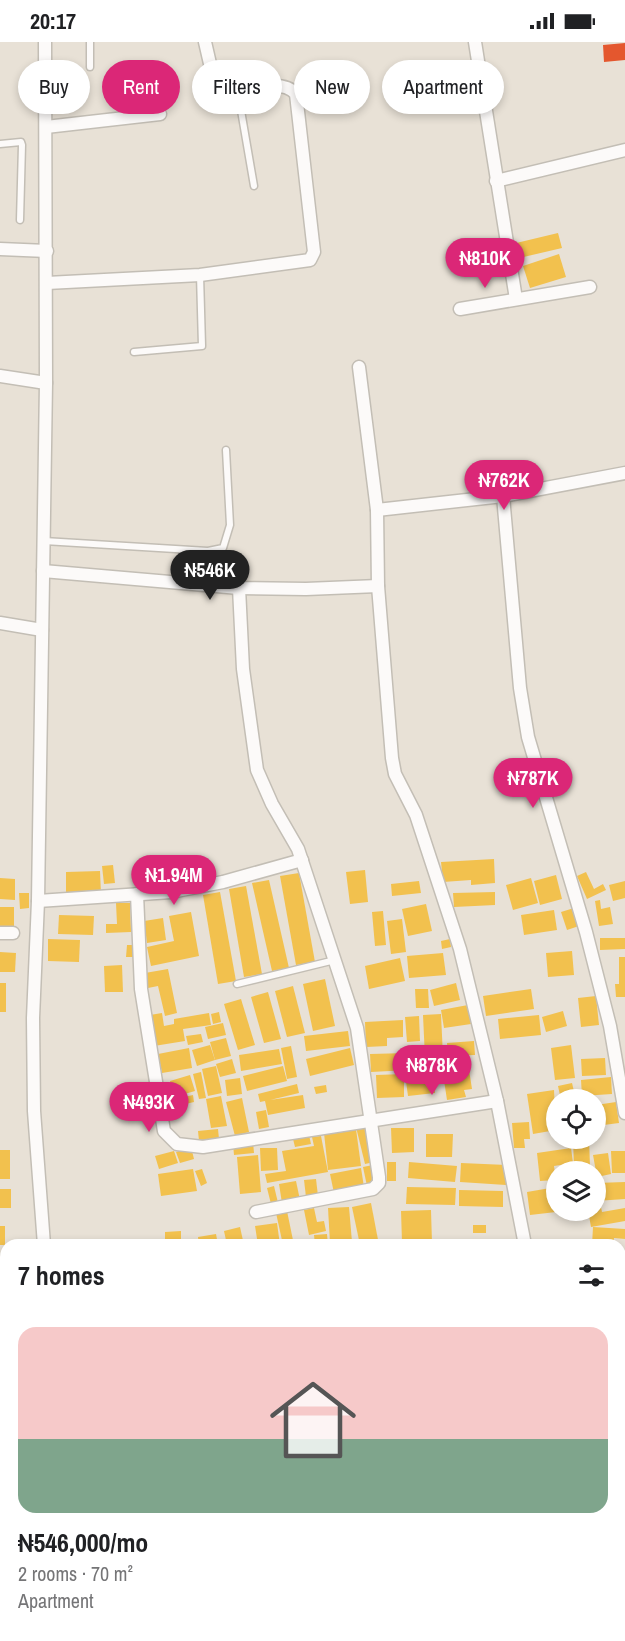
<!DOCTYPE html>
<meta charset="utf-8">
<style>
body{margin:0;font-family:"Archivo Narrow",sans-serif;background:#f2f2f2;color:#202124;height:100vh;display:flex;flex-direction:column;font-size:22px;white-space:nowrap}
*{box-sizing:border-box;margin:0}
p{font-size:20px;color:#757577}
.icon{flex:none;width:33px;height:33px;fill:none;stroke:currentColor;stroke-width:2;stroke-linecap:round;stroke-linejoin:round}
.map{position:relative;flex:1;overflow:hidden}
.details{position:absolute;left:0px;top:1197px;width:626px;height:402px;display:flex;flex-direction:column;background:#fff;border-radius:18px 18px 0 0;box-shadow:0 3px 9px #0003}
.details>*{flex:none}
.banner{position:absolute;left:18px;top:18px;width:590px;height:54px;display:flex;gap:12px}
.fabs{position:absolute;left:546px;top:1047px;display:grid;gap:12px}
.fabs a{display:grid;place-items:center;width:60px;height:60px;border-radius:50%;background:#fff;box-shadow:0 3px 9px #0003;font-size:30px}
.price{position:absolute;translate:-50% -51px;padding:0 14px;border-radius:21px;background:#db2777;color:#fff;font-size:20px;line-height:39px;filter:drop-shadow(0 2px 3px #0008)}
.price::after{content:'';position:absolute;left:50%;top:36px;width:18px;height:14px;margin-left:-9px;background:inherit;clip-path:polygon(0 0,100% 0,50% 100%)}
.price.on{background:#222;color:#fff}
ul{padding:0;list-style:none}
li{display:grid;align-content:center;gap:12px;height:318px;padding:0 18px}
li span{display:grid;place-items:center;height:186px;border-radius:18px;color:#555}
li>.icon{margin-inline-start:auto}
span .icon{width:108px;height:108px;fill:#fffc;stroke-width:1}
li b{font-size:26px}
h2{display:flex;justify-content:space-between;align-items:center;height:72px;padding:0 18px;font-size:26px}
.chip{padding:0 21px;border-radius:27px;background:#fff;box-shadow:0 3px 9px #0003;font-size:21px;line-height:54px}
.chip.on{background:#db2777;color:#fff}
.status{display:flex;justify-content:space-between;align-items:center;height:42px;padding:0 30px;background:#fff;direction:ltr}
.status svg{height:16px;fill:currentColor}
.map>svg:first-child{display:block}
.homes{fill:#f2c14e}
.shops{fill:#e4572e}
.lines{fill:none;stroke-linecap:round;stroke-linejoin:round}
.service-casing{stroke:#c3beb5;stroke-width:9}
.minor-casing{stroke:#c3beb5;stroke-width:15}
.service{stroke:#fcfaf9;stroke-width:6}
.minor{stroke:#fcfaf9;stroke-width:12}
</style>
<div class="status"><b>20:17</b><svg viewBox="0 0 49 12"><path d="M0 12V9h3v3zM5 12V6h3v6zM10 12V3h3v9zM15 12V0h3v12zM26 1h20v11H26zM47 4h2v5h-2z"/></svg></div>
<div class="map">
<svg width="625" height="1599" viewBox="0 0 625 1599">
<rect width="100%" height="100%" fill="#e8e1d6"/>
<g class="homes">
<polygon points="558,191 562,206 515,217 512,202"/>
<polygon points="559,212 566,235 530,246 523,224"/>
<polygon points="494,817 495,841 471,843 471,838 443,840 441,820"/>
<polygon points="113,823 115,841 104,842 102,824"/>
<polygon points="365,828 368,860 350,862 346,830"/>
<polygon points="100,829 101,852 66,852 66,830"/>
<polygon points="586,830 594,847 603,842 606,848 587,857 577,834"/>
<polygon points="299,831 315,920 296,923 280,834"/>
<polygon points="556,833 562,857 540,863 534,839"/>
<polygon points="0,836 15,837 15,858 0,857"/>
<polygon points="531,836 538,861 513,868 506,843"/>
<polygon points="269,838 289,926 272,929 252,841"/>
<polygon points="419,839 421,851 392,854 391,842"/>
<polygon points="625,839 625,856 613,859 609,843"/>
<polygon points="246,844 262,932 244,935 229,847"/>
<polygon points="220,850 236,939 218,942 203,853"/>
<polygon points="495,850 495,863 454,865 453,851"/>
<polygon points="19,851 29,851 29,866 20,867"/>
<polygon points="600,858 601,867 610,865 613,882 599,884 595,859"/>
<polygon points="116,861 130,861 131,890 106,891 106,882 117,882"/>
<polygon points="426,862 432,889 408,894 402,867"/>
<rect x="0" y="865" width="14" height="19"/>
<polygon points="574,866 579,884 567,888 561,870"/>
<polygon points="554,868 557,888 524,893 521,873"/>
<polygon points="383,869 386,903 375,904 372,870"/>
<polygon points="191,870 199,914 151,924 147,905 174,899 169,874"/>
<polygon points="59,873 94,874 93,893 58,892"/>
<polygon points="163,876 166,898 147,901 144,879"/>
<polygon points="402,877 406,910 391,912 387,879"/>
<polygon points="600,896 625,896 625,907 600,908"/>
<polygon points="48,897 80,898 79,920 48,919"/>
<polygon points="450,897 451,905 442,907 441,899"/>
<polygon points="127,903 133,903 133,915 126,915"/>
<polygon points="572,909 574,933 548,935 546,911"/>
<polygon points="0,910 16,911 15,930 0,930"/>
<polygon points="443,911 446,933 409,936 407,914"/>
<polygon points="619,915 625,915 625,955 616,955 615,942 619,942"/>
<polygon points="400,916 405,939 369,947 365,924"/>
<polygon points="122,923 123,950 105,950 104,924"/>
<polygon points="168,927 177,971 165,974 158,944 148,946 145,931"/>
<polygon points="325,937 335,984 313,989 303,942"/>
<rect x="0" y="941" width="6" height="29"/>
<polygon points="456,941 460,958 434,964 430,948"/>
<polygon points="293,944 305,991 287,995 275,949"/>
<polygon points="415,947 428,947 429,966 416,966"/>
<polygon points="531,947 534,967 486,974 483,954"/>
<polygon points="268,950 281,997 264,1001 251,955"/>
<polygon points="596,954 599,983 581,985 578,956"/>
<polygon points="241,957 255,1003 238,1008 224,962"/>
<polygon points="468,963 471,982 444,986 441,968"/>
<polygon points="563,969 567,984 546,990 542,975"/>
<polygon points="219,970 221,980 213,982 211,972"/>
<polygon points="162,971 164,984 174,982 174,977 209,971 211,983 183,987 185,999 154,1004 150,973"/>
<polygon points="441,972 443,1015 425,1016 423,973"/>
<polygon points="539,973 541,993 500,997 498,977"/>
<polygon points="419,974 420,999 407,1000 405,975"/>
<polygon points="403,978 403,995 387,996 387,1004 366,1005 365,980"/>
<polygon points="223,981 226,993 208,997 205,985"/>
<polygon points="348,989 350,1004 306,1009 304,994"/>
<polygon points="201,992 203,1000 188,1003 186,994"/>
<polygon points="226,996 231,1014 215,1018 210,1000"/>
<polygon points="474,999 475,1013 448,1014 447,1001"/>
<polygon points="210,1003 215,1018 197,1024 192,1008"/>
<polygon points="571,1003 575,1036 555,1038 551,1006"/>
<polygon points="291,1004 297,1035 287,1037 281,1006"/>
<polygon points="421,1005 421,1024 410,1024 409,1006"/>
<polygon points="189,1006 192,1026 162,1031 158,1012"/>
<polygon points="350,1006 354,1023 310,1034 306,1017"/>
<polygon points="279,1007 282,1022 241,1029 239,1013"/>
<polygon points="408,1011 409,1028 371,1030 370,1012"/>
<polygon points="605,1016 606,1033 582,1034 581,1017"/>
<polygon points="232,1017 236,1031 220,1035 216,1022"/>
<polygon points="468,1021 472,1047 464,1048 466,1055 447,1058 442,1025"/>
<polygon points="216,1024 222,1051 208,1054 202,1027"/>
<polygon points="283,1024 287,1039 247,1049 243,1034"/>
<polygon points="432,1029 435,1051 408,1054 405,1032"/>
<polygon points="201,1030 206,1056 199,1057 193,1032"/>
<polygon points="404,1032 404,1055 377,1056 376,1033"/>
<polygon points="190,1033 195,1049 174,1055 170,1039"/>
<polygon points="611,1035 612,1052 582,1054 581,1038"/>
<polygon points="240,1036 242,1052 227,1054 225,1038"/>
<polygon points="572,1041 576,1058 561,1058 558,1044"/>
<polygon points="297,1042 299,1051 270,1058 303,1053 305,1066 268,1073 265,1059 260,1060 258,1052"/>
<polygon points="326,1043 327,1050 316,1052 314,1045"/>
<polygon points="554,1048 556,1088 533,1092 527,1052"/>
<polygon points="193,1053 194,1060 177,1064 175,1057"/>
<polygon points="221,1054 227,1084 211,1086 206,1057"/>
<polygon points="242,1056 249,1090 235,1094 226,1060"/>
<polygon points="616,1060 619,1081 596,1084 596,1063"/>
<polygon points="266,1068 269,1085 259,1087 256,1070"/>
<polygon points="529,1080 530,1097 524,1097 525,1106 514,1106 512,1081"/>
<polygon points="365,1083 374,1120 365,1122 356,1085"/>
<polygon points="391,1086 414,1086 414,1110 392,1111"/>
<polygon points="218,1087 219,1097 199,1099 198,1089"/>
<polygon points="356,1087 361,1124 328,1128 324,1091"/>
<polygon points="426,1092 453,1092 452,1115 426,1115"/>
<polygon points="309,1093 311,1102 295,1105 293,1097"/>
<polygon points="321,1094 328,1130 267,1141 265,1132 286,1129 282,1109 314,1104 312,1095"/>
<polygon points="573,1096 589,1096 590,1125 574,1126"/>
<polygon points="253,1100 254,1111 234,1113 233,1102"/>
<polygon points="191,1105 194,1117 180,1121 176,1110"/>
<polygon points="260,1106 277,1106 278,1128 261,1129"/>
<polygon points="571,1106 573,1121 554,1124 556,1138 540,1139 537,1111"/>
<rect x="0" y="1108" width="10" height="29"/>
<polygon points="174,1109 178,1121 159,1127 155,1114"/>
<polygon points="611,1109 625,1109 625,1131 612,1131"/>
<polygon points="608,1111 611,1132 597,1135 593,1113"/>
<polygon points="258,1113 261,1150 240,1152 237,1115"/>
<rect x="387" y="1120" width="9" height="19"/>
<polygon points="409,1120 457,1124 455,1140 408,1136"/>
<polygon points="461,1121 507,1123 506,1143 460,1140"/>
<polygon points="373,1123 377,1142 367,1144 363,1125"/>
<polygon points="361,1126 364,1145 334,1151 330,1132"/>
<polygon points="193,1127 197,1149 161,1154 158,1132"/>
<polygon points="202,1127 207,1141 201,1144 195,1129"/>
<polygon points="316,1137 318,1154 306,1155 304,1138"/>
<polygon points="296,1139 300,1158 282,1161 279,1142"/>
<polygon points="625,1140 625,1157 596,1159 596,1141"/>
<polygon points="274,1144 279,1165 272,1166 267,1146"/>
<polygon points="407,1145 456,1146 455,1163 406,1162"/>
<polygon points="556,1145 556,1170 530,1173 527,1150"/>
<rect x="0" y="1147" width="11" height="19"/>
<polygon points="459,1148 503,1149 503,1165 459,1164"/>
<polygon points="600,1160 602,1170 625,1166 625,1179 591,1185 588,1168 596,1168 596,1161"/>
<polygon points="371,1161 379,1203 360,1203 352,1165"/>
<polygon points="349,1165 352,1200 330,1201 328,1166"/>
<polygon points="314,1166 317,1180 324,1179 326,1189 309,1193 304,1168"/>
<polygon points="431,1168 432,1201 402,1201 401,1169"/>
<polygon points="287,1169 294,1203 283,1203 276,1171"/>
<polygon points="277,1181 280,1203 258,1203 255,1184"/>
<rect x="473" y="1183" width="13" height="8"/>
<rect x="0" y="1184" width="5" height="19"/>
<polygon points="240,1185 244,1203 227,1203 224,1189"/>
<polygon points="593,1185 625,1187 625,1197 614,1196 613,1203 592,1203"/>
<polygon points="181,1189 181,1203 165,1203 165,1190"/>
<polygon points="216,1192 218,1203 199,1203 198,1195"/>
<polygon points="327,1192 328,1203 315,1203 314,1193"/>
<polygon points="513,1199 513,1203 490,1203 490,1200"/>
<rect x="620" y="1325" width="5" height="14"/>
<polygon points="625,1345 625,1379 620,1379 620,1346"/>
<polygon points="6,1545 6,1560 1,1560 0,1546"/>
<polygon points="73,1593 92,1593 91,1599 72,1599"/>
<polygon points="95,1593 115,1593 114,1599 95,1599"/>
<polygon points="139,1593 159,1593 163,1594 162,1599 137,1599"/>
<polygon points="234,1593 252,1593 251,1599 233,1599"/>
<rect x="286" y="1593" width="27" height="6"/>
<polygon points="444,1593 477,1593 479,1599 446,1599"/>
</g>
<polygon class="shops" points="625,1 625,18 604,20 603,3"/>
<g class="lines">
<defs>
<g id="service">
<polyline points="90,0 90,25"/>
<polyline points="238,51 254,144"/>
<polyline points="0,102 21,100 22,103 20,178"/>
<polyline points="134,310 202,304 200,233"/>
<polyline points="44,499 208,509 223,506 230,483 226,408"/>
<polyline points="237,942 335,918"/>
</g>
<g id="minor">
<polyline points="475,0 516,257"/>
<polyline points="46,85 160,72"/>
<polyline points="496,139 625,108"/>
<polyline points="0,207 47,209"/>
<path d="M47,241l153,-8 110,-15 4,-8 -18,-158c-15,-18 -53,-2 -74,2l-5,-2 -12,-52"/>
<polyline points="460,267 590,245"/>
<polyline points="359,325 377,468 378,544 392,716 395,732 416,773 460,907 497,1059 525,1203"/>
<polyline points="0,334 46,341"/>
<polyline points="503,454 520,646 528,695 586,890 610,984 625,1071"/>
<polyline points="377,468 503,454 625,431"/>
<polyline points="43,529 239,546 306,547 378,544"/>
<polyline points="239,546 243,627 257,728 272,762 298,807 357,986 379,1135 379,1141 373,1147 256,1170"/>
<polyline points="0,581 42,588"/>
<polyline points="137,852 141,947 164,1089 177,1102 203,1105 497,1059"/>
<polyline points="38,859 171,850 223,840 302,818"/>
<polyline points="0,891 13,891"/>
<polyline points="44,1203 34,1069 33,976 38,859 46,341 45,0"/>
<polyline points="620,1285 625,1285"/>
<polyline points="620,1411 625,1411"/>
<polyline points="183,1593 198,1599"/>
<polyline points="35,1599 36,1593"/>
<polyline points="359,1599 360,1593"/>
</g>
</defs>
<use href="#service" class="service-casing"/>
<use href="#minor" class="minor-casing"/>
<use href="#service" class="service"/>
<use href="#minor" class="minor"/>
</g>
</svg>
<div class="fabs">
<a><svg class="icon" aria-label="locate" viewBox="0 0 24 24"><circle cx="12" cy="12" r="6"/><path d="M12 2v4M12 18v4M2 12h4M18 12h4"/></svg></a>
<a><svg class="icon" aria-label="layers" viewBox="0 0 24 24"><path d="M12 4l9 5-9 5-9-5zM3 14l9 5 9-5"/></svg></a>
</div>
<b class="price" style="left:485px;top:247px">₦810K</b>
<b class="price" style="left:504px;top:469px">₦762K</b>
<b class="price on" style="left:210px;top:559px">₦546K</b>
<b class="price" style="left:533px;top:767px">₦787K</b>
<b class="price" style="left:174px;top:864px">₦1.94M</b>
<b class="price" style="left:432px;top:1054px">₦878K</b>
<b class="price" style="left:149px;top:1091px">₦493K</b>
<div class="banner">
<a class="chip">Buy</a>
<a class="chip on">Rent</a>
<a class="chip">Filters</a>
<a class="chip">New</a>
<a class="chip">Apartment</a>
</div>
<section class="details">
<h2>7 homes<svg class="icon" aria-label="filters" viewBox="0 0 24 24"><path d="M4 7h16M4 17h16"/><circle cx="9" cy="7" r="2"/><circle cx="15" cy="17" r="2"/></svg></h2>
<ul>
<li><span style="background:linear-gradient(#f6c9c9 60%,#7fa58c 0)"><svg class="icon" aria-label="home" viewBox="0 0 24 24"><path d="M3 11l9-7 9 7M6 9v11h12V9"/></svg></span><div><b>₦546,000/mo</b><p>2 rooms · 70 m²</p><p>Apartment</p></div></li>
</ul>
</section>
</div>
